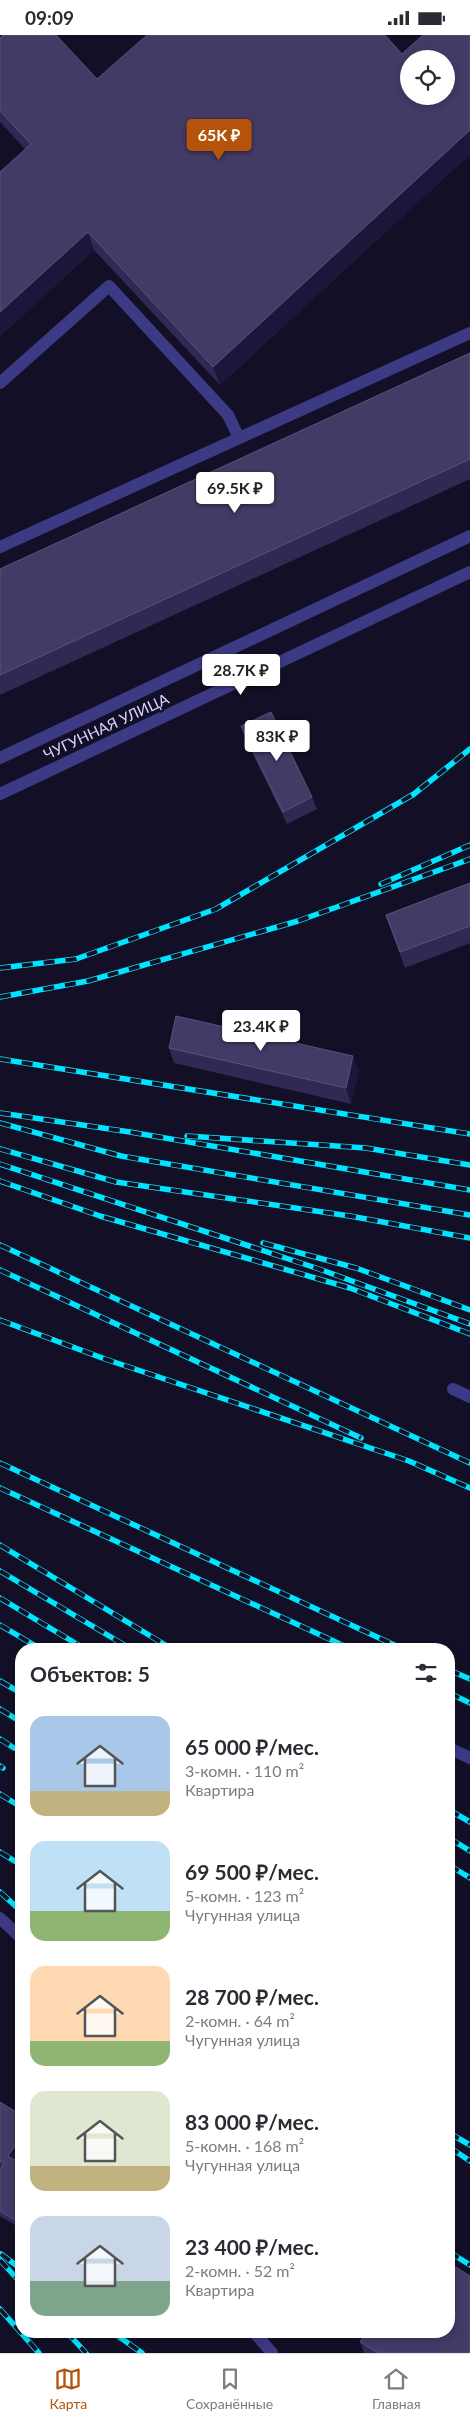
<!DOCTYPE html>
<html lang="ru">
<meta charset="utf-8">
<style>
body{margin:0;font-family:Lato,sans-serif;background:#f7f7f7;color:#2b2b33;height:100vh;display:flex;flex-direction:column;font-size:19px;white-space:nowrap}
*{box-sizing:border-box;margin:0}
p{font-size:16px;color:#7c7c81}
.icon{flex:none;width:28px;height:28px;fill:none;stroke:currentColor;stroke-width:2;stroke-linecap:round;stroke-linejoin:round}
.map{position:relative;flex:1;overflow:hidden}
.details{position:absolute;left:15px;top:1608px;width:440px;height:695px;display:flex;flex-direction:column;background:#fff;border-radius:20px;box-shadow:0 2px 8px #0003}
.details>*{flex:none}
.buttons{position:absolute;left:400px;top:15px;display:grid;gap:10px}
.buttons a{display:grid;place-items:center;width:55px;height:55px;border-radius:50%;background:#fff;box-shadow:0 2px 8px #0003;font-size:25px}
.price{position:absolute;translate:-50% -42px;padding:0 11px;border-radius:5px;background:#fff;color:#222;font-size:16px;line-height:32px;filter:drop-shadow(0 1px 2px #0008)}
.price::after{content:'';position:absolute;left:50%;top:30px;width:15px;height:11px;margin-left:-8px;background:inherit;clip-path:polygon(0 0,100% 0,50% 100%)}
.price.on{background:#b45309;color:#fff}
ul{padding:0;list-style:none}
li{display:flex;align-items:center;gap:15px;height:125px;padding:0 15px}
li span{display:grid;place-items:center;flex:none;width:140px;height:100px;border-radius:15px;color:#555}
li>.icon{margin-inline-start:auto}
span .icon{width:60px;height:60px;fill:#fffc;stroke-width:1}
li b{font-size:21px}
h2{display:flex;justify-content:space-between;align-items:center;height:60px;padding:0 15px;font-size:21px}
.status{display:flex;justify-content:space-between;align-items:center;height:35px;padding:0 25px;background:#fff;direction:ltr}
.status svg{height:14px;fill:currentColor}
.dock{display:flex;justify-content:space-around;align-items:center;height:70px;border-top:1px solid #e1e1e2;background:#fff;font-size:14px;color:#7c7c81}
.dock a{display:grid;justify-items:center;gap:2px}
.dock .on{color:#b45309}
.map>svg:first-child{display:block}
.lines{fill:none;stroke-linecap:round;stroke-linejoin:round}
.service{stroke:#3d3a85;stroke-width:12}
.tertiary{stroke:#3d3a85;stroke-width:12}
.rail-casing{stroke:#00e5ff;stroke-width:5.5}
.rail{stroke:#130f26;stroke-width:4;stroke-dasharray:11;stroke-linecap:butt}
.wall{fill:#312854}
.shaded-wall{fill:#1d163a}
.building{fill:#433a66;stroke:#5a527e;fill-rule:evenodd}
.labels{text-anchor:middle;dominant-baseline:central;stroke-width:5;stroke-linejoin:round;paint-order:stroke}
.street-label{font-size:15px;fill:#d9d4ff;stroke:#130f26}
</style>
<div class="status"><b>09:09</b><svg viewBox="0 0 49 12"><path d="M0 12V9h3v3zM5 12V6h3v6zM10 12V3h3v9zM15 12V0h3v12zM26 1h20v11H26zM47 4h2v5h-2z"/></svg></div>
<div class="map">
<svg width="470" height="2318" viewBox="0 0 470 2318">
<rect width="100%" height="100%" fill="#130f26"/>
<g class="lines">
<g class="service">
<polyline points="0,348 109,251 228,380 239,403"/>
<polyline points="0,512 470,298"/>
<polyline points="453,1354 470,1362"/>
<polyline points="449,1713 470,1723"/>
<polyline points="0,1883 21,1903"/>
<polyline points="253,2296 272,2318"/>
</g>
<g class="tertiary">
<polyline points="0,723 470,501"/>
<polyline points="0,759 470,537"/>
</g>
<defs>
<g id="rail">
<polyline points="381,849 470,810"/>
<polyline points="0,933 76,924 216,874 414,759 470,714"/>
<polyline points="0,962 88,946 298,886 470,824"/>
<polyline points="0,1024 470,1099"/>
<polyline points="0,1078 130,1097 470,1155"/>
<polyline points="0,1088 121,1121 470,1180"/>
<polyline points="187,1101 366,1113 470,1130"/>
<polyline points="0,1114 116,1147 350,1181 470,1203"/>
<polyline points="0,1129 319,1234 470,1289"/>
<polyline points="0,1146 100,1181 350,1253 470,1299"/>
<polyline points="263,1208 356,1233 470,1275"/>
<polyline points="0,1210 470,1428"/>
<polyline points="0,1235 361,1403"/>
<polyline points="0,1285 105,1324 409,1426 470,1453"/>
<polyline points="0,1428 403,1614"/>
<polyline points="0,1453 351,1614"/>
<polyline points="0,1510 172,1614"/>
<polyline points="0,1536 131,1614"/>
<polyline points="0,1563 85,1614"/>
<polyline points="0,1590 41,1614"/>
<polyline points="449,1635 470,1644"/>
<polyline points="0,1646 21,1658"/>
<polyline points="449,1658 470,1668"/>
<polyline points="0,1674 21,1687"/>
<polyline points="0,1704 14,1713"/>
<polyline points="0,1731 3,1733"/>
<polyline points="0,1759 21,1772"/>
<polyline points="449,1775 470,1787"/>
<polyline points="449,1803 470,1816"/>
<polyline points="0,1817 21,1830"/>
<polyline points="449,1830 470,1843"/>
<polyline points="0,1857 21,1876"/>
<polyline points="449,2098 470,2110"/>
<polyline points="449,2112 470,2126"/>
<polyline points="449,2217 470,2230"/>
<polyline points="1,2219 21,2234"/>
<polyline points="0,2225 21,2248"/>
<polyline points="0,2274 39,2318"/>
<polyline points="66,2296 86,2318"/>
<polyline points="111,2296 142,2318"/>
</g>
</defs>
<use href="#rail" class="rail-casing"/>
<use href="#rail" class="rail"/>
</g>
<g class="wall">
<polygon points="470,0 470,119 220,350 94,215 0,301 0,137 25,114 0,87 0,3 97,44 402,19"/>
<polygon points="470,318 470,444 0,660 0,534"/>
<polygon points="241,691 312,762 317,774 287,789 245,703"/>
<polygon points="470,848 470,908 405,933 386,880"/>
<polygon points="169,1013 359,1036 351,1069 174,1028"/>
<polygon points="0,2067 21,2080 21,2112 13,2124 21,2129 21,2194 0,2181 0,2134 1,2132 0,2131"/>
<polygon points="360,2307 470,2318 364,2318"/>
</g>
<g class="shaded-wall">
<polygon points="470,95 470,119 220,350 213,332"/>
<polygon points="88,197 94,215 0,301 0,277"/>
<polygon points="353,1021 359,1036 351,1069 346,1053"/>
<polygon points="21,2102 21,2112 11,2128 8,2121"/>
</g>
<g class="building">
<path d="M3,0h53l41,44 50,-44h238l17,19 21,-19h47v95l-257,237 -125,-135 -88,80v-140l31,-28 -31,-33v-73zM409,24h37v37h-37z"/>
<polygon points="470,318 470,424 0,640 0,534"/>
<polygon points="271,677 312,762 283,777 241,691"/>
<polygon points="470,848 470,891 400,917 386,880"/>
<polygon points="176,981 353,1021 346,1053 169,1013"/>
<polygon points="0,2067 21,2080 21,2102 8,2121 21,2129 21,2189 0,2176 0,2134 4,2128 0,2126"/>
<polygon points="449,2228 470,2241 470,2318 378,2318 360,2307 367,2296 449,2296"/>
</g>
<g class="labels">
<g class="street-label">
<text transform="translate(106 691) rotate(-25)">ЧУГУННАЯ УЛИЦА</text>
</g>
</g>
</svg>
<div class="buttons">
<a><svg class="icon" aria-label="locate" viewBox="0 0 24 24"><circle cx="12" cy="12" r="6"/><path d="M12 2v4M12 18v4M2 12h4M18 12h4"/></svg></a>
</div>
<b class="price on" style="left:219px;top:126px">65K ₽</b>
<b class="price" style="left:235px;top:479px">69.5K ₽</b>
<b class="price" style="left:241px;top:661px">28.7K ₽</b>
<b class="price" style="left:277px;top:727px">83K ₽</b>
<b class="price" style="left:261px;top:1017px">23.4K ₽</b>
<section class="details">
<h2>Объектов: 5<svg class="icon" aria-label="filters" viewBox="0 0 24 24"><path d="M4 7h16M4 17h16"/><circle cx="9" cy="7" r="2"/><circle cx="15" cy="17" r="2"/></svg></h2>
<ul>
<li><span style="background:linear-gradient(#a9c7e8 75%,#c2b280 0)"><svg class="icon" aria-label="home" viewBox="0 0 24 24"><path d="M3 11l9-7 9 7M6 9v11h12V9"/></svg></span><div><b>65 000 ₽/мес.</b><p>3-комн. · 110 m²</p><p>Квартира</p></div></li>
<li><span style="background:linear-gradient(#bfe0f5 70%,#8fb573 0)"><svg class="icon" aria-label="home" viewBox="0 0 24 24"><path d="M3 11l9-7 9 7M6 9v11h12V9"/></svg></span><div><b>69 500 ₽/мес.</b><p>5-комн. · 123 m²</p><p>Чугунная улица</p></div></li>
<li><span style="background:linear-gradient(#ffd9b3 75%,#8fb573 0)"><svg class="icon" aria-label="home" viewBox="0 0 24 24"><path d="M3 11l9-7 9 7M6 9v11h12V9"/></svg></span><div><b>28 700 ₽/мес.</b><p>2-комн. · 64 m²</p><p>Чугунная улица</p></div></li>
<li><span style="background:linear-gradient(#dfe7d0 75%,#c2b280 0)"><svg class="icon" aria-label="home" viewBox="0 0 24 24"><path d="M3 11l9-7 9 7M6 9v11h12V9"/></svg></span><div><b>83 000 ₽/мес.</b><p>5-комн. · 168 m²</p><p>Чугунная улица</p></div></li>
<li><span style="background:linear-gradient(#c9d6e8 65%,#7fa58c 0)"><svg class="icon" aria-label="home" viewBox="0 0 24 24"><path d="M3 11l9-7 9 7M6 9v11h12V9"/></svg></span><div><b>23 400 ₽/мес.</b><p>2-комн. · 52 m²</p><p>Квартира</p></div></li>
</ul>
</section>
</div>
<nav class="dock">
<a class="on"><svg class="icon" aria-label="map" viewBox="0 0 24 24"><path d="M3 6l6-2 6 2 6-2v14l-6 2-6-2-6 2zM9 4v14M15 6v14"/></svg>Карта</a>
<a><svg class="icon" aria-label="saved" viewBox="0 0 24 24"><path d="M7 4h10v16l-5-4-5 4z"/></svg>Сохранённые</a>
<a><svg class="icon" aria-label="home" viewBox="0 0 24 24"><path d="M3 11l9-7 9 7M6 9v11h12V9"/></svg>Главная</a>
</nav>
